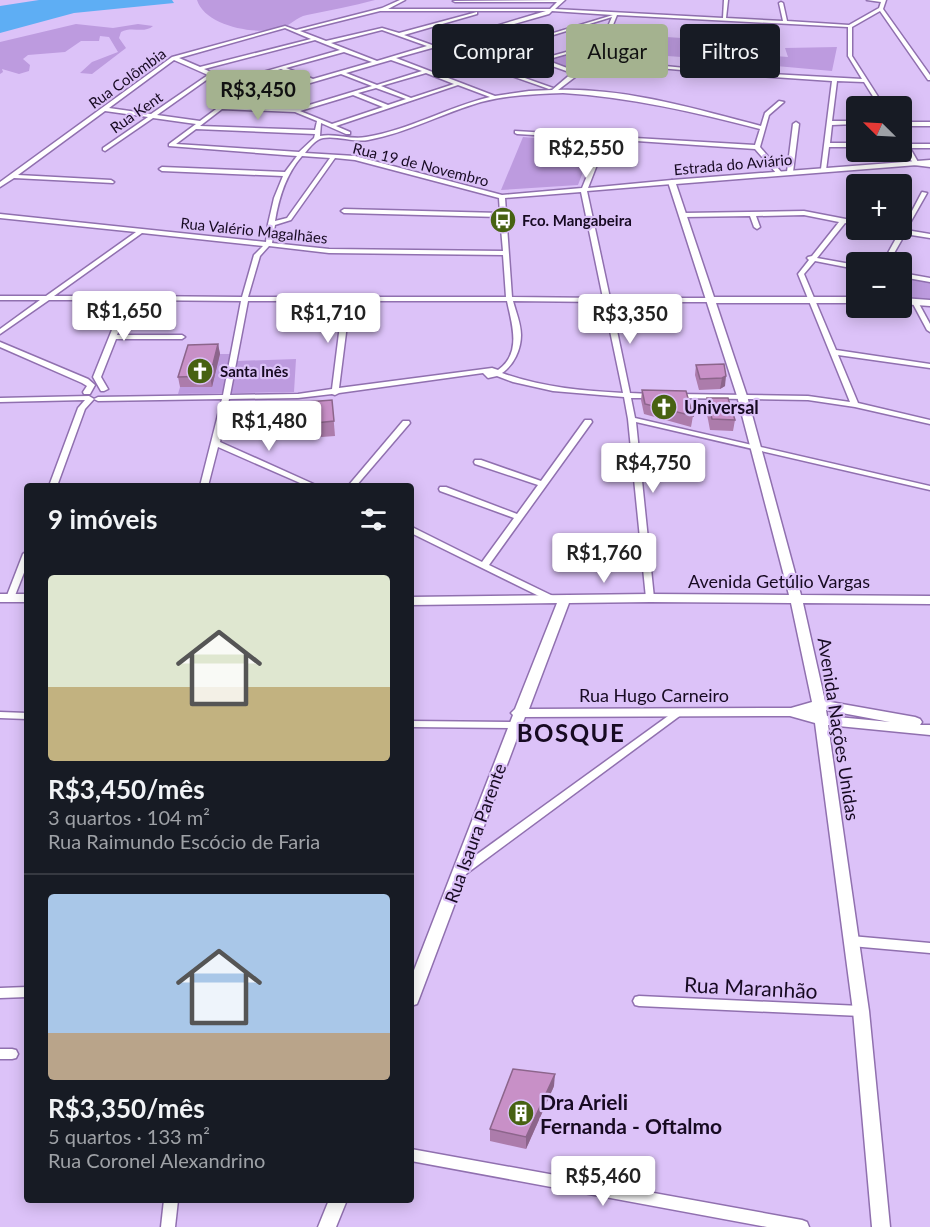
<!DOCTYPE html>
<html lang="pt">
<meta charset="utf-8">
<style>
body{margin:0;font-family:Lato,sans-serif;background:#242831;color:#f1f3f6;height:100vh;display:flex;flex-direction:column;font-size:22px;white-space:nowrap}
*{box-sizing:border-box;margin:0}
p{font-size:20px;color:#9ea1a6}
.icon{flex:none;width:33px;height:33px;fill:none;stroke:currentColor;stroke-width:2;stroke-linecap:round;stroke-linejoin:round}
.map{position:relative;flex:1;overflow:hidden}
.drawer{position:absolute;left:24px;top:483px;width:390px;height:720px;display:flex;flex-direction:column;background:#171b24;border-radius:6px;box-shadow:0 3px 15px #0003}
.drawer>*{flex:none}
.hud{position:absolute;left:432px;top:24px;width:408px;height:54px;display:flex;gap:12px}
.needle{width:39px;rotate:294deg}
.fabs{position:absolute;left:846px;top:96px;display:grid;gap:12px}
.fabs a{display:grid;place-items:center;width:66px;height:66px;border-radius:6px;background:#171b24;box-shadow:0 3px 15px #0003;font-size:30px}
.price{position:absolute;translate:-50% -51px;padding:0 14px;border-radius:6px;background:#fff;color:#222;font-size:20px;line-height:39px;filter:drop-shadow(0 2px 3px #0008)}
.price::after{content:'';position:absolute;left:50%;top:36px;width:18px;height:14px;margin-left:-9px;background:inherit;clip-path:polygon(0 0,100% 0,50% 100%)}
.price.on{background:#a4b28f;color:#111}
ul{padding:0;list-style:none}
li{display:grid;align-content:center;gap:12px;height:318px;padding:0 24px}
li+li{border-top:2px solid #363941}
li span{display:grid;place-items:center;height:186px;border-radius:6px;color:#555}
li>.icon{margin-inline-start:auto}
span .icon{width:108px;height:108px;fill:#fffc;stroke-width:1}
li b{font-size:26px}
h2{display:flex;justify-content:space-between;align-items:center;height:72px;padding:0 24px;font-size:26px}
.chip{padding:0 21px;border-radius:6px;background:#171b24;box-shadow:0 3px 15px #0003;font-size:21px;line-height:54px}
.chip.on{background:#a4b28f;color:#111}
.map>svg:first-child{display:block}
.green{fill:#bd9bdf}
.water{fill:#5eaef4}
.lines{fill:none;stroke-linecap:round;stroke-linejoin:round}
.street-casing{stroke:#9070af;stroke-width:3}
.secondary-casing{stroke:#9070af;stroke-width:3}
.street{fill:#fff;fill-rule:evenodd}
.secondary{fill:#fff;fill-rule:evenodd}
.wall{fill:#ac7cab}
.shaded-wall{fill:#8c658b}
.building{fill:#c890c7;stroke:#8c658b;stroke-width:1.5}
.labels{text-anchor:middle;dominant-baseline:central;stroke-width:4.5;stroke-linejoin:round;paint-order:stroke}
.far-street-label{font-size:15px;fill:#170a22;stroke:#dcc2f8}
.far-poi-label{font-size:15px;font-weight:bold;fill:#170a22;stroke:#dcc2f8;text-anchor:start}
.poi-label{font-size:18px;font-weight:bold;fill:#170a22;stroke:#dcc2f8;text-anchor:start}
.street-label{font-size:18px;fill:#170a22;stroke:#dcc2f8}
.near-street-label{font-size:21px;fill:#170a22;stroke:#dcc2f8}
.near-poi-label{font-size:21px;font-weight:bold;fill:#170a22;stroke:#dcc2f8;text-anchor:start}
.district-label{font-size:24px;font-weight:bold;letter-spacing:1.5px;fill:#170a22;stroke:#dcc2f8}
</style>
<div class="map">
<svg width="930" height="1227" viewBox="0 0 930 1227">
<rect width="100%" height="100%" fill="#dcc2f8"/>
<g class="green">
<path d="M197,0h178c-22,6 -45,10 -68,15 -11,2 -18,12 -28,14 -24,6 -74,-3 -82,-29z"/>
<path d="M76,24l37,4 25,-4 15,2c-9,8 -21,0 -32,6l-2,6 7,10 -34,26 -12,-1 12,-11 26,-10 -9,-15 -9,-1 -1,5h-18l-16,11 -37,3 -5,4 7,6 -1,6 -10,3 -17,-5 1,3 -3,2v-32z"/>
<polygon points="651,36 743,42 736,61 640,54"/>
<polygon points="837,47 832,71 742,63 750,54 788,57 785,48"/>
<polygon points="579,51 596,52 577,71 546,60"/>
<polygon points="250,94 284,109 233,107"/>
<polygon points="523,137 594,143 578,185 501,190"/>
<polygon points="902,276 930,281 930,301 902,299"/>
<polygon points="220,354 235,354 229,384 237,361 296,359 294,392 178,394 180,387 211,387"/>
</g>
<polygon class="water" points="39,0 172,0 174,3 74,13 0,33 0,6"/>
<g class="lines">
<defs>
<g id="street">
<path d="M400,0h5l-17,9h162l7,-7h-102l-2,-1 112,-1 -10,9 168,9 1,-18h4l-2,18 57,3 -4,-18 2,-1 2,1 4,18 62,4 30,-17 2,-6 -14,-2h19l-3,9 47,66v5h-2l-48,-69 -28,16v29l32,50h-5l-15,-24 -27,-1 -5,40h24v3l-24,1 -2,18h26v4h-27l-3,23 -5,-1 11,-88 -117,-8 -123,-11 -13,12 -21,16c68,-2 137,19 203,36l4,-13 14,-12 5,1 -15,13 -9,32 22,26 -3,2 -2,-1 -22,-25 -148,-10 -19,49 84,-8 3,2 -3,2 -85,7 23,107h100l3,2 -3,2h-99l19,91 21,1 4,2 -4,2h-20l4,20 295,68v4l-294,-68 18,176 -4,3 -4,-3 -18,-179 -4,-22 -71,-6 -40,-9 -16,-6 -9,2 -5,-5 -144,20 -4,2 -3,-1 -34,4 -69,1 -9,43 98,44h-11l-89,-39 -10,39h-8l22,-87 -124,2 -4,-2 4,-2 125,-2 18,-94 -110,-1 -14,35h65l3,2 -3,2h-66l-15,38 7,12 -4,2h-3l-8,-14 31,-77h-75l-49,34v-5l40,-29h-40v-4h46l90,-64 -136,-14v-4l266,28 2,-18 6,-26 9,-22 -121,-5 -3,-2 3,-2 123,5 12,-16 -128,-10v-2l27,-20 -43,-6 -48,33 -2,-1v-2l45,-31 -43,-6 -87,64 93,5 3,2 -1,1 -99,-5 -14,9v-5l172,-125 113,-31 11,4 86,-22zM380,11h166l-114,34 -28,-10 73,-21v-2l-78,21 -17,-5 -56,13 -26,-10zM552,11l61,4 -106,32 -32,-12 74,-21zM617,15l231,12v29l14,23 -147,-8 -120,-12 7,-7zM612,17l-14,33 -21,-1 -36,10 -30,-11zM285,28l26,11 -111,28 -21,-9zM382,30l45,16 -50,15 -46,-18zM470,37l102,36 -20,17 -23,1 -34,5 -99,-38 36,-10 117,41 4,-1 -116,-41zM315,40l25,10 -109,31 -27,-12zM577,51l19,2 -21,18 -29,-11zM344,52l28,10 -59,17 -27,-11zM174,60l34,15 -57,39 -42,-6zM391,60l31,11 -45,14 -31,-12zM281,69l27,12 -46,13 -27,-11zM426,73l28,11 -43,14 -30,-12zM341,74l31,12 -76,23 -30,-13zM212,76l14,6v2h4l13,5 -43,32 -43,-6zM458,85l32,12c-42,10 -81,33 -124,40 -15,3 -31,-4 -46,-1l1,-13 25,11h4v-2l-14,-6zM376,88l30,11 -18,6 -30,-12zM247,91l42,18 -63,-2zM563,93c67,4 131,19 197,36l-5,16 -240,-14v2l2,1 85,5 -20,49 -80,7 -147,-39 -50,-3c3,-4 8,-10 13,-13 11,-7 36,3 50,0 39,-7 75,-27 113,-38 27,-7 55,-8 82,-9zM353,95l30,12 -51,17 -32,-13zM222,109l73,3 22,9 -2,9 -115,-4zM196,129l119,5 -1,4 -15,14 -123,-8zM302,156l28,2 -43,60 -12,3c4,-24 11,-47 27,-65zM335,158l20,2 144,38 1,15 -156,-4 -3,2 3,2 156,4 3,34 -174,-2 -57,-6 3,-18 16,-5zM581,192l22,106 -91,-1 -7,-99zM142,233l121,13 -9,9 -12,42 -110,-1 -3,-1 -3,1h-72zM269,246l60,7 174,2 3,42h-258l12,-41zM248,301h95l-11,88 -34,5 -68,1zM350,301h157c5,24 15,52 -9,69l-6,-2 -153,20zM513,301l91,1 19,91c-41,-2 -82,-6 -121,-20 12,-8 19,-24 19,-38 0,-11 -5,-23 -8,-34z"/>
<polygon points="796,122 799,124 793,172 790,174 787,172 793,124"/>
<rect x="902" y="122" width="28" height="4"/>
<polygon points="902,136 904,137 908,144 930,144 930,148 910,148 918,162 930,163 930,167 914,165 904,148 902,146 903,145"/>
<polygon points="922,192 927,193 906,230 930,234 930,238 905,234 889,262 883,262 899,233 889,230 902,230"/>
<polygon points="804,211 856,221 856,225 845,223 817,258 856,265 856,269 815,261 804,274 836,350 930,364 930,368 838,355 858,403 930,420 930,424 855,407 808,400 677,398 673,396 677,394 808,396 850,402 798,274 809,260 807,258 808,257 812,256 839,222 804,215 756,216 760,227 757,229 754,227 750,216 684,217 681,215 684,213"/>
<polygon points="902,273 930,278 930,282 902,277"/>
<polygon points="915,300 918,302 930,324 930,332 927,330 912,302"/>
<polygon points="0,342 88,379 95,385 90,394 84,394 83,392 87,386 82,383 0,347"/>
<polygon points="89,396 94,399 85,409 57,486 49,486 78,408 85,400 0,402 0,398"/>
<polygon points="585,420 591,420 592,422 489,565 553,596 554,598 553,600 547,600 411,533 411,527 414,528 482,562 514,518 440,491 439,489 440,487 446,487 517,514 538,485 475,464 474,462 475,460 481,460 541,481"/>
<polygon points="403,421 409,421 410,423 356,486 348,486"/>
<polygon points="27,551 27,565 14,598 10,601 7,600 6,598 23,554"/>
<polygon points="678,710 681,711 683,713 681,715 466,874 462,875 458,874 457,871 458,868 675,711"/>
<polygon points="0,712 27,713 27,719 0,718"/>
<polygon points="411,721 515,722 518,723 520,725 518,727 515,728 411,727"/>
<polygon points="851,936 930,943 930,953 851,946 847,944 845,941 847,938"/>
<polygon points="27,987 27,997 0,998 0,988"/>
<polygon points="639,996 861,1006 865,1007 867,1011 865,1015 861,1016 639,1006 635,1005 633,1001 635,997"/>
<polygon points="0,1049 12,1049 16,1050 18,1054 16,1058 12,1059 0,1059"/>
<polygon points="411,1149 802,1220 807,1222 809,1227 767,1227 411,1161"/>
<polygon points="164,1200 178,1200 175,1227 161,1227"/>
</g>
<g id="secondary">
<path d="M930,160v4l-254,20 38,113h142v6h-140l31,93 54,199 129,1v8l-127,-1 22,98 90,16 5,2 2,3 -2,3h10v10l-102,-10 41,286 21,216h-18l-19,-216 -38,-288 -25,-7 -265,1 -106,282 -2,5 -6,2v-28l102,-263 -2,-2 4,-4 42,-106 -146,2v-8l239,-3 139,1 -52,-199 -69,-214 4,-2zM650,602l141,1 21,99 -21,6 -262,1 40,-106zM826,710l64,12 -63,-6z"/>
<polygon points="902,298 930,300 930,306 902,304"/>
<rect x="0" y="594" width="27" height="8"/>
<polygon points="329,1200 347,1200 336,1227 318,1227"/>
</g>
</defs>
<use href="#street" class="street-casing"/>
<use href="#secondary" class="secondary-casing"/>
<use href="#street" class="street"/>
<use href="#secondary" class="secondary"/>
</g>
<g class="wall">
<polygon points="218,344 220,354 212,387 180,387 178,377"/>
<polygon points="724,364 725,386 720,389 699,390 695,375 696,365"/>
<polygon points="642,390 693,416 691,427 644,414 641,400"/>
<polygon points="707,398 735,420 733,431 710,430 706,409"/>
<polygon points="332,400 335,436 308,438 306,424"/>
<polygon points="554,1086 526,1149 490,1141 490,1129"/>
</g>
<g class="shaded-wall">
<polygon points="218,344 220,354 212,387 210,376"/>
<polygon points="726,376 725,386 720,389 722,378"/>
<polygon points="555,1074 554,1086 526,1149 526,1137"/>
</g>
<g class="building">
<polygon points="218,344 210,376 178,377 188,345"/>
<polygon points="724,364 726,376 722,378 700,379 696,365"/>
<polygon points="642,390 686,391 693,416 645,404"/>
<polygon points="707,398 728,398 735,420 712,419"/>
<polygon points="332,400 334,421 306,424 307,402"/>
<polygon points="513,1069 555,1074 526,1137 490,1129"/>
</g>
<defs>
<symbol id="bus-disc" viewBox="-11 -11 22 22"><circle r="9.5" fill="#476212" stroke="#dcc2f8"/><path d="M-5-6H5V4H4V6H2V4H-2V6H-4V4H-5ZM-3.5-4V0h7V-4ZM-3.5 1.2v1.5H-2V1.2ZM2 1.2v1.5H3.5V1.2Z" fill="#fff"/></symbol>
<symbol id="church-disc" viewBox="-11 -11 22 22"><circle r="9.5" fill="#476212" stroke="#dcc2f8"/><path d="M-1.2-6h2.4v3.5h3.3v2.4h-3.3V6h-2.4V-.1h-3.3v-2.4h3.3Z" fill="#fff"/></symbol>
<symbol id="building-disc" viewBox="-11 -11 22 22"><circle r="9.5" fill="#476212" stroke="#dcc2f8"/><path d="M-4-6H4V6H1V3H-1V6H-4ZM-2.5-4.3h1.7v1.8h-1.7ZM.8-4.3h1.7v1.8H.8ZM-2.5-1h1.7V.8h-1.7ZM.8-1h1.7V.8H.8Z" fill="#fff"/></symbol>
</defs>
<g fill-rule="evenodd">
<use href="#bus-disc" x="488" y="205" width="30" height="30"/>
<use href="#church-disc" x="185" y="356" width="30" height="30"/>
<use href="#church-disc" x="649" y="392" width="30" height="30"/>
<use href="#building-disc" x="506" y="1098" width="30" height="30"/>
</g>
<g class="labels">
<g class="far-street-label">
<text transform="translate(127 78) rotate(-36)">Rua Colômbia</text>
<text transform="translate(136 112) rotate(-35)">Rua Kent</text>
<text transform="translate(421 164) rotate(14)">Rua 19 de Novembro</text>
<text transform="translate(733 164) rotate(-5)">Estrada do Aviário</text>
<text transform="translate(254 230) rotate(6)">Rua Valério Magalhães</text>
</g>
<g class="far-poi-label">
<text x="522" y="220">Fco. Mangabeira</text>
<text x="220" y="371">Santa Inês</text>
</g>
<g class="poi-label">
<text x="684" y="407">Universal</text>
</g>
<g class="street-label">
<text x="779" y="581">Avenida Getúlio Vargas</text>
<text x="654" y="695">Rua Hugo Carneiro</text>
<text transform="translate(839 729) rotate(81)">Avenida Nações Unidas</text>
<text transform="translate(475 833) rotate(-70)">Rua Isaura Parente</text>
</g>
<g class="near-street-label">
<text transform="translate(751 987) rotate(3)">Rua Maranhão</text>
</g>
<g class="near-poi-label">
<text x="540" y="1101">Dra Arieli<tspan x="540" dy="24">Fernanda - Oftalmo</tspan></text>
</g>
<g class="district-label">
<text x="571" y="732">BOSQUE</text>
</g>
</g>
</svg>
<div class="fabs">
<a><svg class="needle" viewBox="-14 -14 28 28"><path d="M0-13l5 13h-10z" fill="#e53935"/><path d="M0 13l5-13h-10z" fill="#9ea1a6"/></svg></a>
<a>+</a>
<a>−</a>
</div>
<b class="price on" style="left:258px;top:121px">R$3,450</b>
<b class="price" style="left:586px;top:179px">R$2,550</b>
<b class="price" style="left:124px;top:342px">R$1,650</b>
<b class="price" style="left:328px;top:344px">R$1,710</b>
<b class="price" style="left:630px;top:345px">R$3,350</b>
<b class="price" style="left:269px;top:452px">R$1,480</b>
<b class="price" style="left:653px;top:494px">R$4,750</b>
<b class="price" style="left:604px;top:584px">R$1,760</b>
<b class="price" style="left:603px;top:1207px">R$5,460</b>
<div class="hud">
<a class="chip">Comprar</a>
<a class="chip on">Alugar</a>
<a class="chip">Filtros</a>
</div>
<section class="drawer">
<h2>9 imóveis<svg class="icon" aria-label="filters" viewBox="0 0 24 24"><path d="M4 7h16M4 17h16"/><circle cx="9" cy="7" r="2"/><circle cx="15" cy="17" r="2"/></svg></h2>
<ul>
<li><span style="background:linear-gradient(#dfe7d0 60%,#c2b280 0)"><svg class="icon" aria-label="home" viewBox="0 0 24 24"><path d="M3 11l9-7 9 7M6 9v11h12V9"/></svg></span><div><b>R$3,450/mês</b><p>3 quartos · 104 m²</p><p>Rua Raimundo Escócio de Faria</p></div></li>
<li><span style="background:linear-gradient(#a9c7e8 75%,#b9a48a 0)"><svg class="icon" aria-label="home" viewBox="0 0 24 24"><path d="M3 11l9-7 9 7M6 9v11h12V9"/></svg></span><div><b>R$3,350/mês</b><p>5 quartos · 133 m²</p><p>Rua Coronel Alexandrino</p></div></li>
</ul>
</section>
</div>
